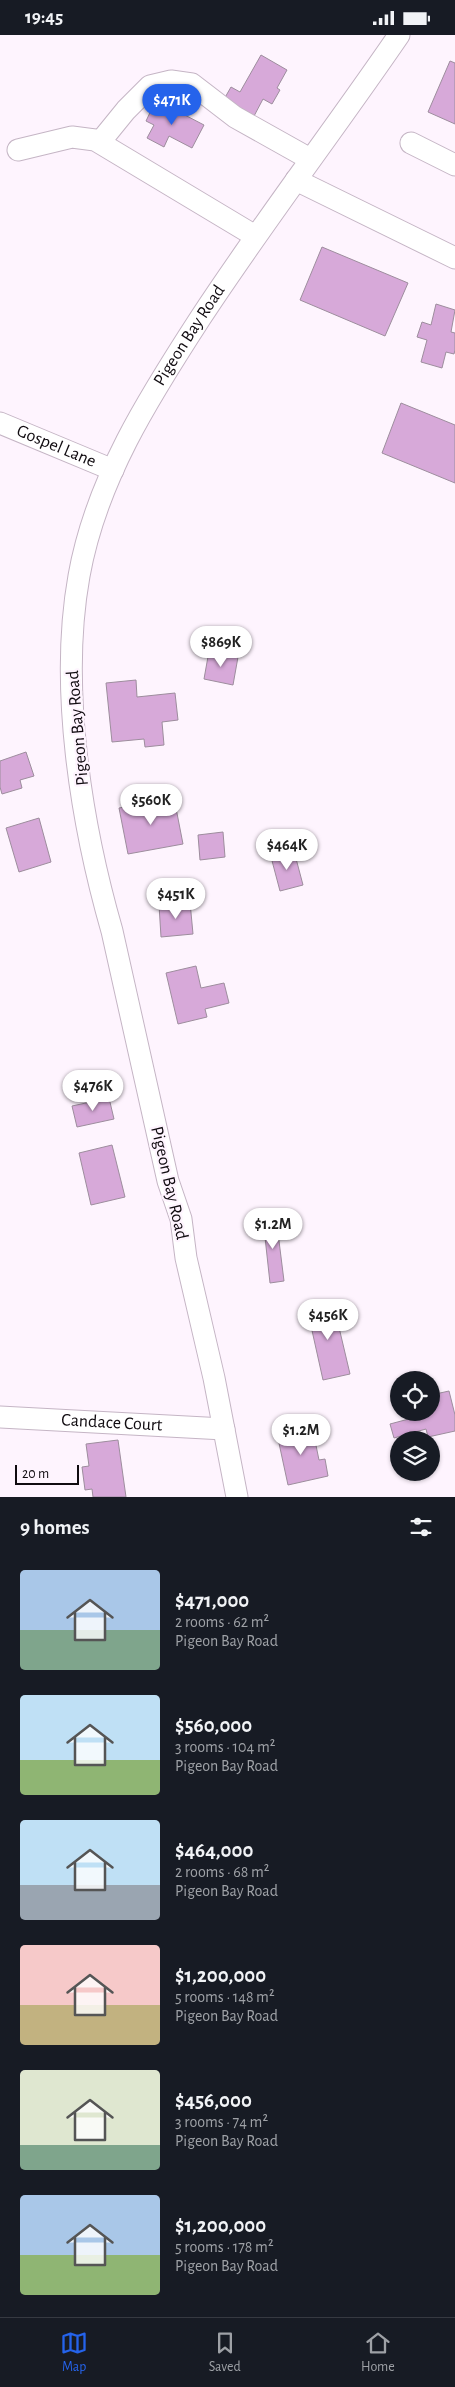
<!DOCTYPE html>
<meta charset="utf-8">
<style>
body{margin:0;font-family:"Alegreya Sans",sans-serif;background:#20242c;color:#f1f3f6;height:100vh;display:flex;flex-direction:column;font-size:19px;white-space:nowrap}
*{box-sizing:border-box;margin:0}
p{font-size:16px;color:#9ea1a6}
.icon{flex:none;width:28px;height:28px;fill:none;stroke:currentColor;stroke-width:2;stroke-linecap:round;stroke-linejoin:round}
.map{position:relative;height:1462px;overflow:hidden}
.details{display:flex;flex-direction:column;background:#171b24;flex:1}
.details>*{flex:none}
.buttons{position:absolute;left:390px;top:1336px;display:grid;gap:10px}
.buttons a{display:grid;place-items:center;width:50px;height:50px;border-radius:50%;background:#171b24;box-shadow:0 1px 4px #0004;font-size:25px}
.scale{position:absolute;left:15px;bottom:12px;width:64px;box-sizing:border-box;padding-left:5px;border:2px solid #100b10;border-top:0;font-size:14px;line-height:18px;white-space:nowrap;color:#100b10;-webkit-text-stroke:4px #fef4fe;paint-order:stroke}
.price{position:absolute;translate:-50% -42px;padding:0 11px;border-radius:18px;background:#fff;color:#222;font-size:16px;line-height:32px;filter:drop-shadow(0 1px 2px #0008)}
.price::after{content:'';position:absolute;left:50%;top:30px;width:15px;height:11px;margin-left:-8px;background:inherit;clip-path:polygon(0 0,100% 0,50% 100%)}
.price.current{background:#2563eb;color:#fff}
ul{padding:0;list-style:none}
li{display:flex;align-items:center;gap:15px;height:125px;padding:0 20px}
li span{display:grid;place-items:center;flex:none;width:140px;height:100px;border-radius:5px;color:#555}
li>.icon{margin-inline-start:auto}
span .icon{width:60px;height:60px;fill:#fffc;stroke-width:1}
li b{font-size:21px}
h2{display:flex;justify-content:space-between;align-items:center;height:60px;padding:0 20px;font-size:21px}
.status{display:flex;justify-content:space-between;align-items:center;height:35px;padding:0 25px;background:#171b24;direction:ltr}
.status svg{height:14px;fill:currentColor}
.tab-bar{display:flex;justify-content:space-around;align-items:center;height:70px;border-top:1px solid #363941;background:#171b24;font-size:14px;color:#9ea1a6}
.tab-bar a{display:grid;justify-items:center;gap:2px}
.tab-bar .current{color:#2563eb}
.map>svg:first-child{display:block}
.building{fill:#d7a9d9;stroke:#9d8d9d}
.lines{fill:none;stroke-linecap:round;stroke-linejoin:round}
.minor-casing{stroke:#c5b5c5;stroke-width:23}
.minor{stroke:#fff;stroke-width:21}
.labels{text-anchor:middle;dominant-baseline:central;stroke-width:4.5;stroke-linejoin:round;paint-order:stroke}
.street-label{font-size:18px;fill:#100b10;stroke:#fef4fe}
</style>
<div class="status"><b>19:45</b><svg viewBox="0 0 49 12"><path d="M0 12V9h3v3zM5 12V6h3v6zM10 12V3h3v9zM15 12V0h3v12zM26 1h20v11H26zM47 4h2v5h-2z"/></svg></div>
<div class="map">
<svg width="455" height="1462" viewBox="0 0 455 1462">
<rect width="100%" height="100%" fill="#fef4fe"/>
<g class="building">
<polygon points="261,20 287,35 277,53 280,55 272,69 263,64 253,83 223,66 231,52 240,57"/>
<polygon points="450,26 455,28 455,89 428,77"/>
<polygon points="156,65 204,90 192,113 169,101 164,112 147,103 154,90 146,86"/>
<polygon points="322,212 408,248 385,301 300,265"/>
<polygon points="436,269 455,275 451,297 455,298 455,315 454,319 446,317 442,333 421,327 427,305 417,302 422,287 431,290"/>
<polygon points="401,368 455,390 455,448 382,418"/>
<polygon points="209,616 238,622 233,650 204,644"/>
<polygon points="136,645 137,662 175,658 178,685 162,687 164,710 145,712 144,704 112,707 106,648"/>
<polygon points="26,717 34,741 20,745 22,753 2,759 0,752 0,726"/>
<polygon points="174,763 183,809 128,819 119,773"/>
<polygon points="39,783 51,827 19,837 6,793"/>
<polygon points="223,797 225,822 200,825 198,800"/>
<polygon points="294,816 303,850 280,856 271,822"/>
<polygon points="190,867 193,899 161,902 159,870"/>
<polygon points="196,931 201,953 224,948 229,968 205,974 207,982 178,989 166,938"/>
<polygon points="109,1063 114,1084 77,1092 72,1071"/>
<polygon points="112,1110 125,1162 91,1170 79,1118"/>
<polygon points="276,1182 284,1246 270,1248 263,1184"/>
<polygon points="333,1267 350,1339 323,1345 307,1273"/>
<polygon points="449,1356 455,1380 455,1396 428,1402 426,1394 394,1403 390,1389 420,1381 420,1378 431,1378 431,1360"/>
<polygon points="312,1391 319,1425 325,1424 328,1441 288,1450 277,1399"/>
<polygon points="118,1405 126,1462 93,1462 92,1454 85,1455 82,1432 89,1431 86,1409"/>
</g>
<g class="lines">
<defs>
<g id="minor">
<polyline points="100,107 126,75 150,51 171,46 192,49 235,82 310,124"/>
<polyline points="411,108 455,130"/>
<polyline points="18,115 72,102 95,105 255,201"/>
<polyline points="296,145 455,223"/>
<path id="s1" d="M0,388l113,47"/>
<path id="s2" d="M0,1382l224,12"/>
<path id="s3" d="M237,1462l-23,-119 -28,-120 -5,-39 -13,-38 -56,-250c-31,-108 -53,-244 -33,-355 17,-96 70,-179 122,-259 63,-96 133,-187 198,-282"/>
</g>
</defs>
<use href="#minor" class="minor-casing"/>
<use href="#minor" class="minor"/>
</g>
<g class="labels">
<g class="street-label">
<text stroke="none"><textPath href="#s3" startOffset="1206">Pigeon Bay Road</textPath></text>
<text stroke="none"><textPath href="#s1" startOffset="61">Gospel Lane</textPath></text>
<text transform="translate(78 693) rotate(-95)">Pigeon Bay Road</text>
<text transform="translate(169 1148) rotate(77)">Pigeon Bay Road</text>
<text stroke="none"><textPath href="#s2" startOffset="112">Candace Court</textPath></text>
</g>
</g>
</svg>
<div class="buttons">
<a><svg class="icon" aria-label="locate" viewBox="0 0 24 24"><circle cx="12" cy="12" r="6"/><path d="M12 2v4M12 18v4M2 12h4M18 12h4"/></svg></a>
<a><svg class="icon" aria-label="layers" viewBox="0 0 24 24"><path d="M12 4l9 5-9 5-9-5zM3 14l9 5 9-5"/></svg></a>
</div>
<div class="scale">20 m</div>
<b class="price current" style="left:172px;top:91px">$471K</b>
<b class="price" style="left:221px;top:633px">$869K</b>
<b class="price" style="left:151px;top:791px">$560K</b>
<b class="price" style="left:287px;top:836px">$464K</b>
<b class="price" style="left:176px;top:885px">$451K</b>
<b class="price" style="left:93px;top:1077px">$476K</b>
<b class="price" style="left:273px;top:1215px">$1.2M</b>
<b class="price" style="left:328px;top:1306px">$456K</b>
<b class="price" style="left:301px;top:1421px">$1.2M</b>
</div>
<section class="details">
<h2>9 homes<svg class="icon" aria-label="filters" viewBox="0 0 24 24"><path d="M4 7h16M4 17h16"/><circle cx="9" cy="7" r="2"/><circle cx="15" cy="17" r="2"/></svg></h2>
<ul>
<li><span style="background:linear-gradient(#a9c7e8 60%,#7fa58c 0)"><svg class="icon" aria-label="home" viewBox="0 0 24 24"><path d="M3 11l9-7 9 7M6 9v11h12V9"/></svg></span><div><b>$471,000</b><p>2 rooms · 62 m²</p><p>Pigeon Bay Road</p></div></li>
<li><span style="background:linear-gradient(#bfe0f5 65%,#8fb573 0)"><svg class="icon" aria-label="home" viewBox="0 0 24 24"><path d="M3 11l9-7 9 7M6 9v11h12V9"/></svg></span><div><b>$560,000</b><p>3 rooms · 104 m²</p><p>Pigeon Bay Road</p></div></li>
<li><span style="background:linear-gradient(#bfe0f5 65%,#9aa5b1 0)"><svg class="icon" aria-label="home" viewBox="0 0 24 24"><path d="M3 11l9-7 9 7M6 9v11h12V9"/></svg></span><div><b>$464,000</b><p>2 rooms · 68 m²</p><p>Pigeon Bay Road</p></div></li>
<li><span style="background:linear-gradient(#f6c9c9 60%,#c2b280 0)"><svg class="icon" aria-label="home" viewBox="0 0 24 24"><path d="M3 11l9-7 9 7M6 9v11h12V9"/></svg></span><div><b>$1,200,000</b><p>5 rooms · 148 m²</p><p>Pigeon Bay Road</p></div></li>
<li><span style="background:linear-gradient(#dfe7d0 75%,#7fa58c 0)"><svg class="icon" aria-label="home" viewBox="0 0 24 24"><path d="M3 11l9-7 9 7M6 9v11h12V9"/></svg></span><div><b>$456,000</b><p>3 rooms · 74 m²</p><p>Pigeon Bay Road</p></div></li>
<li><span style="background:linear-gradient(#a9c7e8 60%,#8fb573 0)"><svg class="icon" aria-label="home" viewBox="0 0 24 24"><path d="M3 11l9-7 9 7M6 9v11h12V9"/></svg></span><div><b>$1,200,000</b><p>5 rooms · 178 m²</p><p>Pigeon Bay Road</p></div></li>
</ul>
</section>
<nav class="tab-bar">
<a class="current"><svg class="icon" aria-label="map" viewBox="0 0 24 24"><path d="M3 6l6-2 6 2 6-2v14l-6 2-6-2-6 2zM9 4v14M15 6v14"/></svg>Map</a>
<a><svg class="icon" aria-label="saved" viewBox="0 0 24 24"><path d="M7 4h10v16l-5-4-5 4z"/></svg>Saved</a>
<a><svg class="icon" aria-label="home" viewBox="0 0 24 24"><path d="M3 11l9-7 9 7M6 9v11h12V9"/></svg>Home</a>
</nav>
